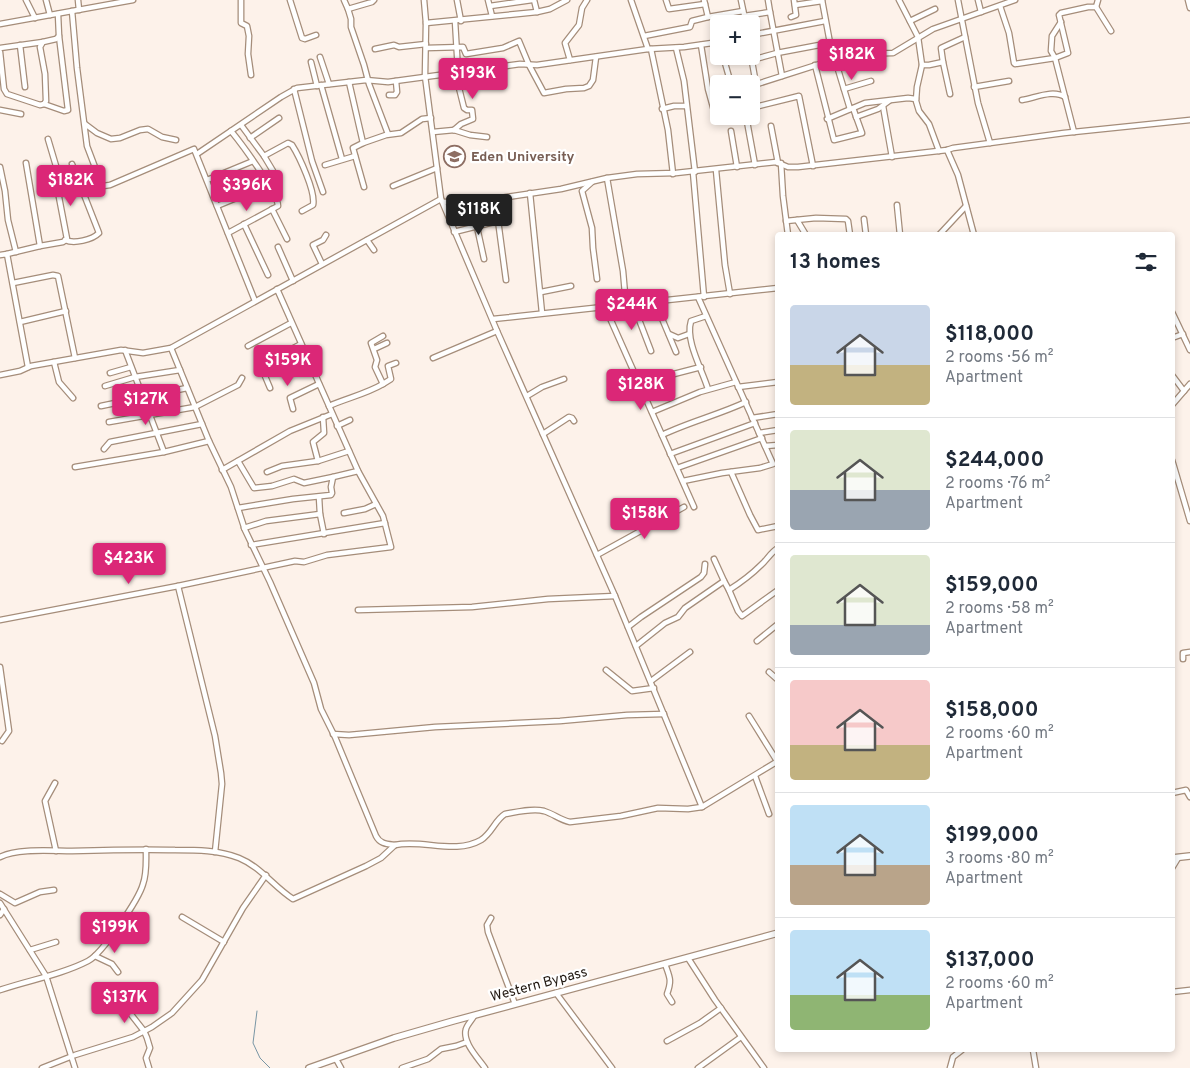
<!DOCTYPE html>
<meta charset="utf-8">
<style>
body{margin:0;font-family:Overpass,sans-serif;background:#f2f2f3;color:#1f2937;height:100vh;display:flex;flex-direction:column;font-size:19px;white-space:nowrap}
*{box-sizing:border-box;margin:0}
p{font-size:16px;color:#747a83}
.icon{flex:none;width:28px;height:28px;fill:none;stroke:currentColor;stroke-width:2;stroke-linecap:round;stroke-linejoin:round}
.map{position:relative;flex:1;overflow:hidden}
.side{position:absolute;left:775px;top:232px;width:400px;height:820px;display:flex;flex-direction:column;background:#fff;border-radius:5px;box-shadow:0 2px 8px #0003}
.side>*{flex:none}
.tools{position:absolute;left:710px;top:15px;display:grid;gap:10px}
.tools a{display:grid;place-items:center;width:50px;height:50px;border-radius:5px;background:#fff;box-shadow:0 2px 8px #0003;font-size:25px}
.price{position:absolute;translate:-50% -42px;padding:0 11px;border-radius:5px;background:#db2777;color:#fff;font-size:16px;line-height:32px;filter:drop-shadow(0 1px 2px #0008)}
.price::after{content:'';position:absolute;left:50%;top:30px;width:15px;height:11px;margin-left:-8px;background:inherit;clip-path:polygon(0 0,100% 0,50% 100%)}
.price.current{background:#222;color:#fff}
ul{padding:0;list-style:none}
li{display:flex;align-items:center;gap:15px;height:125px;padding:0 15px}
li+li{border-top:1px solid #e0e1e3}
li span{display:grid;place-items:center;flex:none;width:140px;height:100px;border-radius:5px;color:#555}
li>.icon{margin-inline-start:auto}
span .icon{width:60px;height:60px;fill:#fffc;stroke-width:1}
li b{font-size:21px}
h2{display:flex;justify-content:space-between;align-items:center;height:60px;padding:0 15px;font-size:21px}
.map>svg:first-child{display:block}
.lines{fill:none;stroke-linecap:round;stroke-linejoin:round}
.stream{stroke:#7895a4;stroke-width:1}
.minor-casing{stroke:#a58d7a;stroke-width:7}
.major-casing{stroke:#a58d7a;stroke-width:8}
.minor{stroke:#fff;stroke-width:4.5}
.major{stroke:#fff;stroke-width:5.5}
.labels{text-anchor:middle;dominant-baseline:central;stroke-width:4.5;stroke-linejoin:round;paint-order:stroke}
.education-label{font-size:14px;font-weight:bold;fill:#785e54;stroke:#fff;text-anchor:start}
.street-label{font-size:14px;fill:#211811;stroke:#fff}
</style>
<div class="map">
<svg width="1190" height="1068" viewBox="0 0 1190 1068">
<rect width="100%" height="100%" fill="#fdf2ea"/>
<g class="lines">
<polyline class="stream" points="257,1011 253,1043 260,1058 270,1068"/>
<defs>
<g id="minor">
<polyline points="26,0 35,18"/>
<polyline points="46,0 50,15"/>
<polyline points="78,0 79,10"/>
<polyline points="241,0 241,23 247,26 249,36 248,54 251,75"/>
<polyline points="290,0 302,38 305,39 316,35"/>
<polyline points="344,0 348,9 372,2 374,0"/>
<polyline points="424,0 426,23 425,76 441,199 497,331 615,596 702,807 778,761"/>
<polyline points="457,0 461,21"/>
<polyline points="488,0 492,16"/>
<polyline points="534,0 537,12"/>
<polyline points="631,0 648,49"/>
<polyline points="666,0 669,9 705,4"/>
<polyline points="704,0 708,17"/>
<polyline points="741,0 746,24"/>
<polyline points="822,0 830,43 850,109"/>
<polyline points="899,0 918,37 922,65 917,87 916,101 919,111 929,124 939,151"/>
<polyline points="958,0 978,103 990,143"/>
<polyline points="978,0 981,12"/>
<polyline points="1188,0 1190,8"/>
<polyline points="795,5 822,1"/>
<polyline points="490,6 532,0"/>
<polyline points="1000,6 1009,33 1014,63 1015,64 1055,58 1068,53 1059,15 1061,13 1088,7 1096,7 1111,31"/>
<polyline points="1096,7 1098,0"/>
<polyline points="348,9 351,19 351,27 364,65 369,84 388,134"/>
<polyline points="72,11 77,68 87,146 101,183 103,186 110,185 194,149 255,301"/>
<polyline points="770,12 782,76"/>
<polyline points="744,16 770,12 768,0"/>
<polyline points="791,17 796,15 794,0"/>
<polyline points="910,21 935,9"/>
<polyline points="1061,22 1052,36 1051,51 1055,58 1074,132"/>
<polyline points="426,23 537,12 550,9 567,0"/>
<polyline points="0,24 133,0"/>
<polyline points="751,35 825,21"/>
<polyline points="644,36 690,27 692,21 708,17 743,11"/>
<polyline points="20,45 25,87"/>
<polyline points="701,45 708,89 716,118"/>
<polyline points="0,48 43,42"/>
<polyline points="426,48 463,47 466,54 503,48 519,41 529,65 544,93 566,89 584,88 589,86 593,80 596,57"/>
<polyline points="676,48 684,81 695,172"/>
<polyline points="375,49 394,45 399,47 426,44"/>
<polyline points="651,49 668,130 673,174"/>
<polyline points="0,52 4,89 7,94 40,105 44,104 46,101 45,74 40,47 43,42 56,39 59,36 58,14"/>
<polyline points="723,56 731,84"/>
<polyline points="751,56 756,84"/>
<polyline points="320,57 329,84"/>
<polyline points="570,60 565,43 579,25 582,8 587,0"/>
<polyline points="752,60 777,53 830,43"/>
<polyline points="311,62 317,86"/>
<polyline points="815,65 834,140 862,133 853,108"/>
<polyline points="922,65 929,65 943,62"/>
<polyline points="349,82 363,143 386,135 401,133 422,119 431,118"/>
<polyline points="321,85 342,159"/>
<polyline points="751,86 851,54 893,53 933,29 1015,0"/>
<polyline points="974,87 1009,81"/>
<polyline points="294,89 312,161 323,192"/>
<polyline points="844,89 871,81"/>
<polyline points="950,94 943,62 941,48 965,37"/>
<polyline points="389,95 395,95 397,92 396,81"/>
<path d="M1022,100c13,-2 31,-11 43,-3"/>
<polyline points="44,104 64,111 68,110 59,36"/>
<polyline points="883,106 892,157"/>
<polyline points="751,108 799,96 813,166"/>
<polyline points="662,109 674,106 686,106"/>
<polyline points="0,110 21,114"/>
<polyline points="746,116 755,165"/>
<polyline points="856,117 878,109 889,101"/>
<polyline points="827,119 865,103 908,98 916,99"/>
<polyline points="85,124 97,133 111,139 120,138 140,130 148,129 162,137 176,140"/>
<path d="M241,125l23,31 24,-13 4,2c7,11 24,47 21,60l-11,6"/>
<polyline points="771,126 778,163"/>
<polyline points="454,130 461,124 473,119 472,110 467,110 464,108 459,88 455,21"/>
<polyline points="731,131 737,167"/>
<polyline points="433,132 454,130 470,135 487,137"/>
<polyline points="250,138 279,118"/>
<polyline points="363,143 353,148 364,187"/>
<polyline points="947,150 958,175 974,235"/>
<polyline points="197,154 281,97 297,88 366,80 388,82 520,64 537,65 648,49 684,47 719,42"/>
<polyline points="264,156 273,171"/>
<polyline points="781,163 783,196 788,235"/>
<polyline points="325,165 355,156"/>
<polyline points="0,167 5,191 8,220 16,252"/>
<polyline points="716,170 725,265 730,294"/>
<polyline points="693,172 704,297"/>
<polyline points="607,178 623,271 626,305"/>
<polyline points="207,180 253,161"/>
<polyline points="592,182 582,191 592,228 593,248 597,279"/>
<polyline points="393,186 437,168"/>
<polyline points="530,193 542,313"/>
<polyline points="495,198 506,280"/>
<polyline points="443,202 480,201 561,189 607,178 637,174 676,173 776,162 788,167 798,167 947,150 953,148 1064,133 1190,120"/>
<polyline points="897,205 900,235"/>
<polyline points="217,206 268,185"/>
<polyline points="272,209 287,239"/>
<polyline points="864,219 866,235"/>
<polyline points="797,220 806,235"/>
<polyline points="786,221 816,218 846,219 848,221 850,235"/>
<polyline points="244,224 268,275"/>
<polyline points="477,227 484,259"/>
<polyline points="454,232 498,221"/>
<path d="M228,233l50,-27c0,-13 -37,-63 -47,-75"/>
<polyline points="939,235 966,206"/>
<path d="M65,240c9,4 27,0 34,-7l-27,-69"/>
<polyline points="367,240 374,250"/>
<polyline points="40,246 63,242 67,239 58,192 56,166 48,139"/>
<polyline points="278,247 293,281"/>
<polyline points="7,254 40,246 26,163"/>
<polyline points="0,255 7,254 28,367"/>
<polyline points="322,264 313,245 323,240 326,235"/>
<polyline points="13,283 53,275 58,276 75,358"/>
<polyline points="541,292 571,286"/>
<polyline points="655,302 676,352"/>
<polyline points="633,304 651,351"/>
<polyline points="605,307 694,507"/>
<polyline points="1172,312 1190,350"/>
<path d="M706,316l-15,5c-6,20 11,48 17,68"/>
<polyline points="493,319 778,288"/>
<polyline points="20,322 66,311"/>
<polyline points="669,334 678,338 689,334"/>
<polyline points="1172,338 1183,334"/>
<polyline points="248,346 291,323"/>
<path d="M171,348l38,93 22,46 14,43 25,52 44,101 7,26 14,28 41,99c4,8 11,8 19,9"/>
<polyline points="374,349 387,343"/>
<polyline points="125,350 164,452"/>
<polyline points="433,358 497,331"/>
<polyline points="54,362 59,382 73,398"/>
<polyline points="110,373 131,367"/>
<polyline points="0,375 20,371 31,366 121,350 143,353 171,348 441,199"/>
<polyline points="1172,375 1184,391"/>
<polyline points="639,383 701,367"/>
<polyline points="383,384 391,379 388,366 396,363"/>
<polyline points="105,386 135,377 180,370"/>
<polyline points="738,387 778,382"/>
<polyline points="270,388 262,369 263,364 301,344"/>
<polyline points="527,396 542,387 564,379"/>
<polyline points="1172,405 1190,384"/>
<polyline points="101,406 187,388"/>
<path d="M329,406c18,-8 37,-12 54,-22l-8,-17 2,-7 -6,-17 12,-7"/>
<polyline points="293,409 290,398 319,384"/>
<polyline points="652,412 700,392 736,382"/>
<polyline points="752,418 778,414"/>
<polyline points="109,422 195,407 238,385 242,378"/>
<polyline points="337,426 350,420"/>
<polyline points="759,433 778,430"/>
<polyline points="543,434 569,417 572,418 574,421"/>
<path d="M662,435c27,-13 56,-20 84,-33"/>
<polyline points="765,446 778,445"/>
<polyline points="104,449 110,442 202,424"/>
<polyline points="670,454 755,423"/>
<polyline points="1172,460 1190,521"/>
<polyline points="238,461 254,488 272,486 294,479 304,483 333,477"/>
<polyline points="318,461 313,442 324,433 323,417"/>
<polyline points="75,467 164,452 209,441"/>
<polyline points="677,468 762,438"/>
<polyline points="222,470 290,431 332,414"/>
<polyline points="267,472 282,466 318,461 349,451"/>
<polyline points="731,472 750,515 758,530 778,526"/>
<polyline points="683,481 722,473 760,468 773,464 698,297"/>
<polyline points="319,497 320,514 324,534"/>
<polyline points="238,508 293,499 331,495 332,493 331,487 333,477 358,471"/>
<polyline points="344,513 365,509 376,504"/>
<polyline points="244,528 266,521 320,514"/>
<polyline points="251,545 385,523"/>
<polyline points="597,555 684,507"/>
<path d="M724,581l5,9c11,-7 22,-15 32,-25 6,-5 9,-12 17,-17"/>
<polyline points="178,586 215,736 221,773 222,784 215,852"/>
<polyline points="729,590 738,611 742,616 778,590"/>
<polyline points="358,610 472,607 548,599 615,596"/>
<polyline points="0,620 178,586 295,561 304,562 327,555 391,547 383,516 358,471 277,289"/>
<polyline points="628,627 641,617 701,577 704,573 705,564"/>
<polyline points="757,641 778,624"/>
<polyline points="636,646 665,623 678,617 685,608 724,581 714,559"/>
<polyline points="1183,659 1183,653 1190,652"/>
<polyline points="0,667 9,731 2,741"/>
<polyline points="606,670 632,691 654,688"/>
<polyline points="769,672 778,680"/>
<polyline points="651,681 690,652"/>
<polyline points="749,716 777,761"/>
<polyline points="333,734 349,735 435,727 560,721 627,715 664,714"/>
<polyline points="755,776 769,814"/>
<polyline points="55,783 45,801 56,851"/>
<polyline points="1172,793 1186,790 1190,797"/>
<path d="M0,857c18,-9 51,-6 72,-6 34,-1 68,-2 103,-1 21,0 44,0 64,8 22,9 35,29 54,41l73,-33 15,-8 14,-13c28,-6 60,10 86,-5 11,-7 14,-20 24,-26 12,-2 27,-6 39,-3 10,3 16,9 26,11l51,-6 37,-8 30,1 14,-2"/>
<polyline points="1172,868 1178,858"/>
<polyline points="0,894 15,903 40,892 54,890"/>
<polyline points="0,903 46,976 75,1068"/>
<polyline points="0,915 4,909"/>
<polyline points="182,917 224,942"/>
<polyline points="491,918 487,925 488,932 515,1004"/>
<polyline points="30,950 56,942"/>
<polyline points="95,956 112,964 118,972"/>
<polyline points="688,958 715,1000 764,1068"/>
<path d="M665,964c5,14 7,16 2,30l5,8"/>
<path d="M0,990c29,-10 61,-15 88,-29 14,-7 51,-62 55,-77 4,-11 3,-24 3,-35"/>
<polyline points="1172,992 1190,990"/>
<polyline points="556,993 612,1068"/>
<polyline points="122,1003 144,1031 147,1038 150,1048 146,1058 149,1068"/>
<path d="M474,1016c-2,4 -7,9 -8,13 -4,13 12,29 19,39"/>
<polyline points="667,1041 700,1023 721,1008"/>
<polyline points="1033,1050 1036,1068"/>
<polyline points="336,1059 341,1068"/>
<polyline points="42,1068 75,1055 133,1037 152,1027 172,1013 202,980 243,908 266,875"/>
<polyline points="402,1068 428,1059 441,1049 456,1046 467,1042"/>
<polyline points="698,1068 741,1037"/>
<polyline points="950,1068 953,1057 962,1050"/>
</g>
<g id="major">
<polyline points="1172,858 1190,856"/>
<polyline points="309,1068 394,1038 453,1021 778,933"/>
</g>
</defs>
<use href="#minor" class="minor-casing"/>
<use href="#major" class="major-casing"/>
<use href="#minor" class="minor"/>
<use href="#major" class="major"/>
</g>
<defs>
<symbol id="university-ring" viewBox="-11 -11 22 22"><circle r="9.5" fill="#fff" stroke="#8d6e63" stroke-width="1.5"/><path d="M0-5L7-2L0 1L-7-2ZM-4 1L0 2.5L4 1V4Q0 6-4 4Z" fill="#8d6e63"/></symbol>
</defs>
<g fill-rule="evenodd">
<use href="#university-ring" x="442" y="144" width="25" height="25"/>
</g>
<g class="labels">
<g class="education-label">
<text x="471" y="157">Eden University</text>
</g>
<g class="street-label">
<text transform="translate(539 985) rotate(-15)">Western Bypass</text>
</g>
</g>
</svg>
<div class="tools">
<a>+</a>
<a>−</a>
</div>
<b class="price" style="left:852px;top:81px">$182K</b>
<b class="price" style="left:473px;top:100px">$193K</b>
<b class="price" style="left:71px;top:207px">$182K</b>
<b class="price" style="left:247px;top:212px">$396K</b>
<b class="price current" style="left:479px;top:236px">$118K</b>
<b class="price" style="left:632px;top:331px">$244K</b>
<b class="price" style="left:288px;top:387px">$159K</b>
<b class="price" style="left:641px;top:411px">$128K</b>
<b class="price" style="left:146px;top:426px">$127K</b>
<b class="price" style="left:645px;top:540px">$158K</b>
<b class="price" style="left:129px;top:585px">$423K</b>
<b class="price" style="left:115px;top:954px">$199K</b>
<b class="price" style="left:125px;top:1024px">$137K</b>
<section class="side">
<h2>13 homes<svg class="icon" aria-label="filters" viewBox="0 0 24 24"><path d="M4 7h16M4 17h16"/><circle cx="9" cy="7" r="2"/><circle cx="15" cy="17" r="2"/></svg></h2>
<ul>
<li><span style="background:linear-gradient(#c9d6e8 60%,#c2b280 0)"><svg class="icon" aria-label="home" viewBox="0 0 24 24"><path d="M3 11l9-7 9 7M6 9v11h12V9"/></svg></span><div><b>$118,000</b><p>2 rooms · 56 m²</p><p>Apartment</p></div></li>
<li><span style="background:linear-gradient(#dfe7d0 60%,#9aa5b1 0)"><svg class="icon" aria-label="home" viewBox="0 0 24 24"><path d="M3 11l9-7 9 7M6 9v11h12V9"/></svg></span><div><b>$244,000</b><p>2 rooms · 76 m²</p><p>Apartment</p></div></li>
<li><span style="background:linear-gradient(#dfe7d0 70%,#9aa5b1 0)"><svg class="icon" aria-label="home" viewBox="0 0 24 24"><path d="M3 11l9-7 9 7M6 9v11h12V9"/></svg></span><div><b>$159,000</b><p>2 rooms · 58 m²</p><p>Apartment</p></div></li>
<li><span style="background:linear-gradient(#f6c9c9 65%,#c2b280 0)"><svg class="icon" aria-label="home" viewBox="0 0 24 24"><path d="M3 11l9-7 9 7M6 9v11h12V9"/></svg></span><div><b>$158,000</b><p>2 rooms · 60 m²</p><p>Apartment</p></div></li>
<li><span style="background:linear-gradient(#bfe0f5 60%,#b9a48a 0)"><svg class="icon" aria-label="home" viewBox="0 0 24 24"><path d="M3 11l9-7 9 7M6 9v11h12V9"/></svg></span><div><b>$199,000</b><p>3 rooms · 80 m²</p><p>Apartment</p></div></li>
<li><span style="background:linear-gradient(#bfe0f5 65%,#8fb573 0)"><svg class="icon" aria-label="home" viewBox="0 0 24 24"><path d="M3 11l9-7 9 7M6 9v11h12V9"/></svg></span><div><b>$137,000</b><p>2 rooms · 60 m²</p><p>Apartment</p></div></li>
</ul>
</section>
</div>
